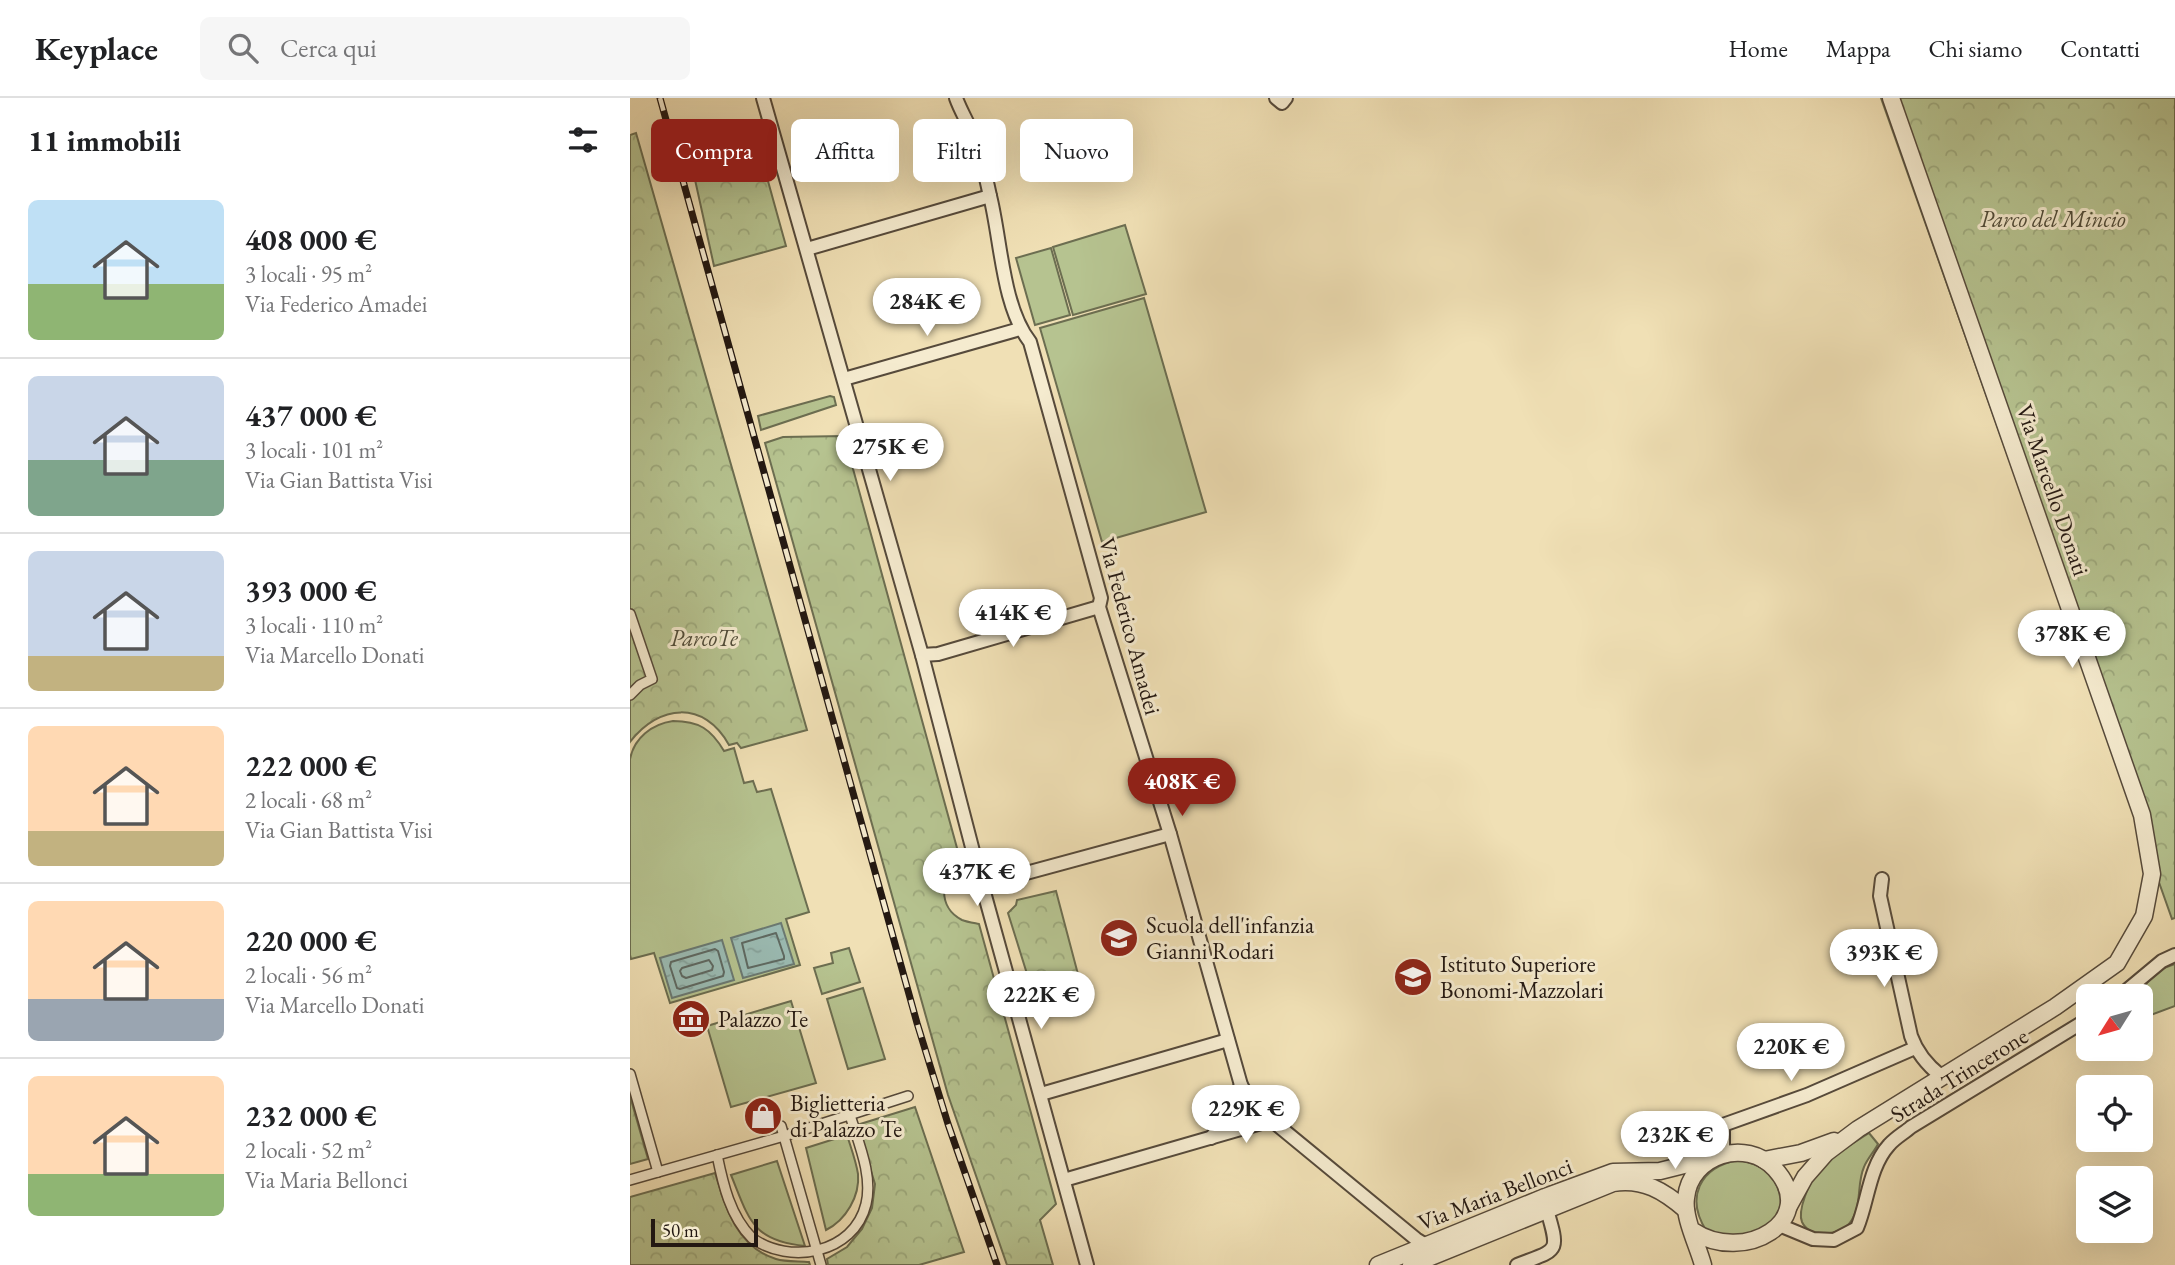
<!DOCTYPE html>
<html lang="it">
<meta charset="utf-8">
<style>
body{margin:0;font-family:"EB Garamond",serif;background:#f6f6f6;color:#202124;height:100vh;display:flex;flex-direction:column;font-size:26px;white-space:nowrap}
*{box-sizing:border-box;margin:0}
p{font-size:23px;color:#757577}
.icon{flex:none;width:38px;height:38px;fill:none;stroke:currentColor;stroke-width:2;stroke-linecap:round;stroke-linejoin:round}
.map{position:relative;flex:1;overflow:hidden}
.panel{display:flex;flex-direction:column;background:#fff;width:630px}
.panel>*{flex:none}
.guide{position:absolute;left:21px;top:21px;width:665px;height:63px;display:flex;gap:14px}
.needle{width:46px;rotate:233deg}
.fabs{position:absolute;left:1446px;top:886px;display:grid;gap:14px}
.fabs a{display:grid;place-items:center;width:77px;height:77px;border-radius:10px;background:#fff;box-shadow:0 7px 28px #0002;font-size:35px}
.scale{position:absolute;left:21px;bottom:18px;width:107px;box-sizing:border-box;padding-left:7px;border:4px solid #231812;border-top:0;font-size:19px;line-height:24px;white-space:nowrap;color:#231812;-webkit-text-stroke:5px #f5ebcf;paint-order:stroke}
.price{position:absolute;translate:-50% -60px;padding:0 16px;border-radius:24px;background:#fff;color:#222;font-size:23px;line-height:46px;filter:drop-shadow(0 2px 4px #0008)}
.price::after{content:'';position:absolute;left:50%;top:42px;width:21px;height:16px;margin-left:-10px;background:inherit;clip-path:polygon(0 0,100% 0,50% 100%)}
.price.active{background:#8f2418;color:#fff}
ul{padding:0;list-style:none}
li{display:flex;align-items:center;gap:21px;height:175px;padding:0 28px}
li+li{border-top:2px solid #e0e0e0}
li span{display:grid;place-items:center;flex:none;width:196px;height:140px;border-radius:10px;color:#555}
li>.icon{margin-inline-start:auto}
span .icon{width:84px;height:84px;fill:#fffc;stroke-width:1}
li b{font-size:30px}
h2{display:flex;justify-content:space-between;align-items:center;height:84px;padding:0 28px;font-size:30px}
.chip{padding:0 24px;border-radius:10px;background:#fff;box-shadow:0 7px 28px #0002;font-size:24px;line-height:63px}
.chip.active{background:#8f2418;color:#fff}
header{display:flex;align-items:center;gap:42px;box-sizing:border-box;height:98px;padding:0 35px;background:#fff;border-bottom:2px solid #e0e0e0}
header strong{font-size:33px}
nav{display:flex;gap:38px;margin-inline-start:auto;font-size:24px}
.search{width:490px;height:63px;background:#f6f6f6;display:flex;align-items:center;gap:18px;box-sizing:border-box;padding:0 24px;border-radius:10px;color:#757577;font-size:26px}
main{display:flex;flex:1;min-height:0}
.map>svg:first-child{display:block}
.green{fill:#b6c390;stroke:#6c6e51;stroke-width:2}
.forest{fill:url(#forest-crowns);stroke:#6c6e51;stroke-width:2}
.water{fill:url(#water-ripples);stroke:#6b7a73;stroke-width:2}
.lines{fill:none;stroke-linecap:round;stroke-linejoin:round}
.shore{stroke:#5f6a63;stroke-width:2}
.pedestrian-casing{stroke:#564a3b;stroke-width:12}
.minor-casing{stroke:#564a3b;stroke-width:16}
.tertiary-casing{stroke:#564a3b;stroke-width:19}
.pedestrian{stroke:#f5ebcf;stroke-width:9}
.minor{stroke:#f5ebcf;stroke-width:12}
.tertiary{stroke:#f5ebcf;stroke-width:16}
.rail-casing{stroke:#231812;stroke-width:7}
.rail{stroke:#f5ebcf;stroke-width:4.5;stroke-dasharray:13;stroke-linecap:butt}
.labels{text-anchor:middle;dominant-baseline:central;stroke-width:6;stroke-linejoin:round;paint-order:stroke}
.park-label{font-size:23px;font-style:italic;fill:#4f4b38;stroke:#f5ebcf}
.street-label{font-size:23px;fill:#231812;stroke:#f5ebcf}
.poi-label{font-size:23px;fill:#231812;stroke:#f5ebcf;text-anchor:start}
</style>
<header>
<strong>Keyplace</strong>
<div class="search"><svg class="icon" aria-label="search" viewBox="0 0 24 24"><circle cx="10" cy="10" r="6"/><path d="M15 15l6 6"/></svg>Cerca qui</div>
<nav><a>Home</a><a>Mappa</a><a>Chi siamo</a><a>Contatti</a></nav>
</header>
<main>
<section class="panel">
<h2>11 immobili<svg class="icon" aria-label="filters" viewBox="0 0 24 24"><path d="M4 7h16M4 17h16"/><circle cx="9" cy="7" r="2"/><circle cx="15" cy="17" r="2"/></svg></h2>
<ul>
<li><span style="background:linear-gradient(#bfe0f5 60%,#8fb573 0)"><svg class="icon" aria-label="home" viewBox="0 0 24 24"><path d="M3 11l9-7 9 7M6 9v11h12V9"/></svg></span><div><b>408 000 €</b><p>3 locali · 95 m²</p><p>Via Federico Amadei</p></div></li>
<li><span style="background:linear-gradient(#c9d6e8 60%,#7fa58c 0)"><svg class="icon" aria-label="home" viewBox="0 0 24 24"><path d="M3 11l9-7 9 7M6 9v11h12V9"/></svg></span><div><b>437 000 €</b><p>3 locali · 101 m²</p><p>Via Gian Battista Visi</p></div></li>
<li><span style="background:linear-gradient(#c9d6e8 75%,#c2b280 0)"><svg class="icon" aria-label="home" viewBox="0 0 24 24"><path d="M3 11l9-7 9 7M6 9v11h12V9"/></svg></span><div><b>393 000 €</b><p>3 locali · 110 m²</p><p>Via Marcello Donati</p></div></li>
<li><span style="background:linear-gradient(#ffd9b3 75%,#c2b280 0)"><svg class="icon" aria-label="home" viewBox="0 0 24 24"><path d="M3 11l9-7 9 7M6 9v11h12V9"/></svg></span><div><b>222 000 €</b><p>2 locali · 68 m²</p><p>Via Gian Battista Visi</p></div></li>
<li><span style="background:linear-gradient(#ffd9b3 70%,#9aa5b1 0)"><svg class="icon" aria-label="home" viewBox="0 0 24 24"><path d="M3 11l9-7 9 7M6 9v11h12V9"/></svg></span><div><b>220 000 €</b><p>2 locali · 56 m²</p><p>Via Marcello Donati</p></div></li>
<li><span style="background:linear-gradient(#ffd9b3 70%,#8fb573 0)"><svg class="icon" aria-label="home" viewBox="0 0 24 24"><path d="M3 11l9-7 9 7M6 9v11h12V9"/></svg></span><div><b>232 000 €</b><p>2 locali · 52 m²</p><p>Via Maria Bellonci</p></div></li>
</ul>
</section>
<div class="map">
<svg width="1545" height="1167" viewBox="0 0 1545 1167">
<defs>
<pattern id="forest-crowns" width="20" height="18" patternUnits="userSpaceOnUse" patternTransform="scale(1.75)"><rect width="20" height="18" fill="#b6c390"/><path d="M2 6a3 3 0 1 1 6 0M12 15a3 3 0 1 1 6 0" fill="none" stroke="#9ca77b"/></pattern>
<pattern id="water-ripples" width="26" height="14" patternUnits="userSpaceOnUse" patternTransform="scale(1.75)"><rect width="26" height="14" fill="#9bbcb4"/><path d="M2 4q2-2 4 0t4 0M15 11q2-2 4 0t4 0" fill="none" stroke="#85a19a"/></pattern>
</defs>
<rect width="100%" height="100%" fill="#f0e0b5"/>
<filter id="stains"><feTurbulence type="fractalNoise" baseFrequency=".00286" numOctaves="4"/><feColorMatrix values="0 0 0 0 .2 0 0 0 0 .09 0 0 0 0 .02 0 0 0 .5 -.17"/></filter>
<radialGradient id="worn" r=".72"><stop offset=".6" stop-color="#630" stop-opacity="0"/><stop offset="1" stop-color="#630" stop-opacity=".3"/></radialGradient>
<g class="green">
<polygon points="495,127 516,196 443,217 423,149"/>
<polygon points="421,150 440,217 405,227 386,160"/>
<polygon points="514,200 576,414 472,444 410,230"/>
<polygon points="200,298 204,299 206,307 131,332 128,318"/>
<path d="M43,623c26,0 38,8 51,30l10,-3 10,35 9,-2 4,11 14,-3 38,123 -23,7 14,46 -130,38 -16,-50 -23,6 -1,-4v-196c4,-21 22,-35 43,-38z"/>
<polygon points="219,850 230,884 192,896 184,870 203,865 201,855"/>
<polygon points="1545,866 1545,908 1510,921 1510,898 1507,898 1526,873"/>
<polygon points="233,890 255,961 218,971 197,901"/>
<polygon points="161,903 186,985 101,1009 77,928"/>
<path d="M1239,1035l9,11c-4,8 -11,15 -14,23 -8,18 -1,40 -15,57 -9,11 -39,15 -47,-2 -5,-12 8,-40 15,-50 13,-16 34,-27 52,-39z"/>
<path d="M217,1037c4,13 9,26 11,39 2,22 -12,46 -32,56l-20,-82z"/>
<path d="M1109,1062c9,2 18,4 26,9 13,11 21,35 12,51 -3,7 -13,14 -18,20l-52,-8c-22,-34 -8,-65 32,-72z"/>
<path d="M147,1063l28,85c-53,-5 -56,-27 -74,-71z"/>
</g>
<g class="forest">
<polygon points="1251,0 1545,0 1545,820 1542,821"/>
<path d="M6,35l171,597 -66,18 -4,-5 -8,2c-25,-45 -70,-41 -99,-3v-607z"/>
<polygon points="126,40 156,148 84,168 60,59"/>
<path d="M214,338l116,423c-19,15 -24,48 2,61 5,2 12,3 17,4l77,280 -16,16 13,45h-46l-59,-170 -183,-652 18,-6z"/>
<polygon points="426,793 454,899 408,911 378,815 386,807 387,802"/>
<polygon points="0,998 18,1061 0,1066"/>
<polygon points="285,1009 334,1154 289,1167 198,1167 197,1161 217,1149 232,1131 242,1110 245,1086 227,1027"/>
<path d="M85,1075c11,36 22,74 61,86 10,3 23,2 33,3l1,3h-180v-68z"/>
</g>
<g class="water">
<polygon points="151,825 164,866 113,880 101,840"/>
<polygon points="92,842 104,882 42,900 30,860"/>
</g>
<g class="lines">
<g class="shore">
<polygon points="146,835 154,858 154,861 118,870 112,845"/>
<polygon points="85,851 88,853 94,874 93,878 50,891 47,890 40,868 41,864"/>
<polygon points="79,862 83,868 82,872 56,880 52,878 50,873 52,870"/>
</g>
<defs>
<g id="pedestrian">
<polyline points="0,516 22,581 10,587 0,597"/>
<polyline points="0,976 28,1074"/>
<polyline points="151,1028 191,1167"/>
<path d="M87,1057c6,29 13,61 35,83 37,27 102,16 114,-34 7,-29 -8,-62 -16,-89"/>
<polyline points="0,1082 154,1038 278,998"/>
</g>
<g id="minor">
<polyline points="133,0 292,557 350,780"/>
<path d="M326,0c5,14 13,26 18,40 7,18 12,39 16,58 11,43 12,110 40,146l71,256 -2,9 71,227 71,251 12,20 163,134 13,8"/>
<polyline points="646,0 652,5 656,0"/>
<polyline points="177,151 360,98"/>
<polyline points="214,281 390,231"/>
<polyline points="292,557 308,556 469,509"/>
<path d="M1252,781l-2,17 31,140c6,17 16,29 30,40"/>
<polyline points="359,785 540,736"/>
<polyline points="354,794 457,1167"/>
<polyline points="1490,898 1532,863 1545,857"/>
<polyline points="411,996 598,942"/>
<polyline points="581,1040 600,1015 611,987"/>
<polyline points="1093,1056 1093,1027 1177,997 1285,950"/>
<polyline points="434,1082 642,1022"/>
<path d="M1154,1129l29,12 21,1 23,-12c11,-26 12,-61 32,-83 6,-7 15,-12 22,-18l177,-108"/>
<path d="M887,1167c41,-16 43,-11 30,-55"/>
</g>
<g id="tertiary">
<polyline points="1134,1062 1171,1055 1204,1043"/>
<polyline points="1159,1108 1175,1079 1196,1055 1228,1031 1425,909 1487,865 1514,818 1522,776 1512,717 1261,0"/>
<path d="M1063,1133c51,34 128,-11 82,-62 -29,-32 -85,-14 -89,29 -3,19 12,48 17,67"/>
<polyline points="748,1167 915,1099 983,1074 1030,1073 1078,1061"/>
<path d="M781,1167l202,-82c30,-5 51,8 73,27"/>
</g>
</defs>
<use href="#pedestrian" class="pedestrian-casing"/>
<use href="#minor" class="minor-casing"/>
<use href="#tertiary" class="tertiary-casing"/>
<use href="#pedestrian" class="pedestrian"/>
<use href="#minor" class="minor"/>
<use href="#tertiary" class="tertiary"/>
<defs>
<polyline id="rail" points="30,0 287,925 318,1026 367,1167"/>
</defs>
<use href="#rail" class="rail-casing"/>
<use href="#rail" class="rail"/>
</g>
<defs>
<symbol id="school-disc" viewBox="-11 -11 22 22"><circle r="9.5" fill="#8f2418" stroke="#f5ebcf"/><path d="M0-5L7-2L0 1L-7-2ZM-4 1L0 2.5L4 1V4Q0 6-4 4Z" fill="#fff"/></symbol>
<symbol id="museum-disc" viewBox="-11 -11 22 22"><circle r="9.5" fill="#8f2418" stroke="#f5ebcf"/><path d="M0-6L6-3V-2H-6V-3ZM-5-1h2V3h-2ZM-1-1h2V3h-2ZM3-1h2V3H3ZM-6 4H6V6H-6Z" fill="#fff"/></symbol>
<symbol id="shop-disc" viewBox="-11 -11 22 22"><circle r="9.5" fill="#8f2418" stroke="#f5ebcf"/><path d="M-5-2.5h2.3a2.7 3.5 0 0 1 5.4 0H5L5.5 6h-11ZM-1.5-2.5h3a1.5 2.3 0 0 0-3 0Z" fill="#fff"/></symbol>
</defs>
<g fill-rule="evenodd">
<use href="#school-disc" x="467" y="818" width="44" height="44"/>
<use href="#school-disc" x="761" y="857" width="44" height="44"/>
<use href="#museum-disc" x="39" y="899" width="44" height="44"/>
<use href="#shop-disc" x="111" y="996" width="44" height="44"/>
</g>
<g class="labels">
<g class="park-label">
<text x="1423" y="121">Parco del Mincio</text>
<text x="74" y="540">ParcoTe</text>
</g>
<g class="street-label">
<text transform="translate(1423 392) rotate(71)">Via Marcello Donati</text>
<text transform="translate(500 528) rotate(75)">Via Federico Amadei</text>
<text transform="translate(1329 977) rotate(-32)">Strada Trincerone</text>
<text transform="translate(865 1096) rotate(-21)">Via Maria Bellonci</text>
</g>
<g class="poi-label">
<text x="516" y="827">Scuola dell'infanzia<tspan x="516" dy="26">Gianni Rodari</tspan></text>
<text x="810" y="866">Istituto Superiore<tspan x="810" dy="26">Bonomi-Mazzolari</tspan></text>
<text x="88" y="921">Palazzo Te</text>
<text x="160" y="1005">Biglietteria<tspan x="160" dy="26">di Palazzo Te</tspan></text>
</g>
</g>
<rect width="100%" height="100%" filter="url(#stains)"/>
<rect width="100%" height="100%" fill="url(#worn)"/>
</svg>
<div class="fabs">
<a><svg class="needle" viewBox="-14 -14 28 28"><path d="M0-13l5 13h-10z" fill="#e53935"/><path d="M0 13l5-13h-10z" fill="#757577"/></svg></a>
<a><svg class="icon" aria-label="locate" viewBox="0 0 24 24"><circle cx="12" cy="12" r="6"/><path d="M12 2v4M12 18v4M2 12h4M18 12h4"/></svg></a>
<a><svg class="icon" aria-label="layers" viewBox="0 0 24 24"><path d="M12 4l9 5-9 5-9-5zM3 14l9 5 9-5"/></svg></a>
</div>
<div class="scale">50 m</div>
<b class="price" style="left:297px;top:240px">284K €</b>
<b class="price" style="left:260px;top:385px">275K €</b>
<b class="price" style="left:383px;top:551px">414K €</b>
<b class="price" style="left:1442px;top:572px">378K €</b>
<b class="price active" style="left:552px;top:720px">408K €</b>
<b class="price" style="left:347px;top:810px">437K €</b>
<b class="price" style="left:1254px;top:891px">393K €</b>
<b class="price" style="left:411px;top:933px">222K €</b>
<b class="price" style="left:1161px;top:985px">220K €</b>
<b class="price" style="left:616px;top:1047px">229K €</b>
<b class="price" style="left:1045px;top:1073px">232K €</b>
<div class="guide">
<a class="chip active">Compra</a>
<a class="chip">Affitta</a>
<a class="chip">Filtri</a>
<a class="chip">Nuovo</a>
</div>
</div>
</main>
